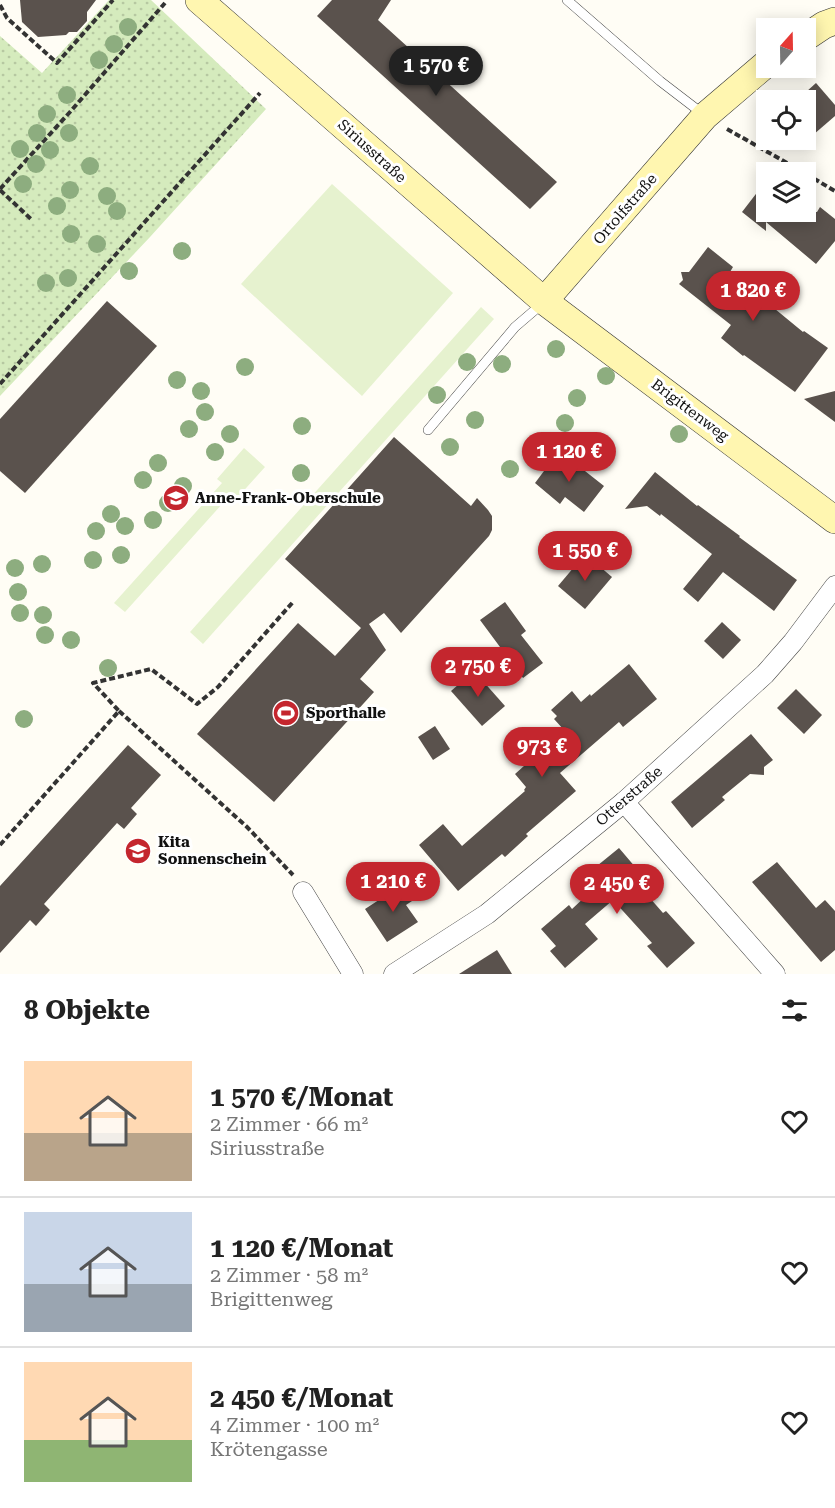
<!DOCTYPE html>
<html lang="de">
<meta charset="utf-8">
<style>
body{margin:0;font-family:"Roboto Serif",serif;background:#f2f2f2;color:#222;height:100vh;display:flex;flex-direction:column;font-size:22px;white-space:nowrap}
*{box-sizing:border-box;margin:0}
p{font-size:20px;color:#767676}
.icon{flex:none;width:33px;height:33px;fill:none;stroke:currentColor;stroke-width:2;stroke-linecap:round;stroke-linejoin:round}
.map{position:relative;height:974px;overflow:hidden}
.sheet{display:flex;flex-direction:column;background:#fff;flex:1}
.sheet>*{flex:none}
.needle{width:39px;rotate:20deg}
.buttons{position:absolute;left:756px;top:18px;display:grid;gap:12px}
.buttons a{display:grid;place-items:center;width:60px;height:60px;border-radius:0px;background:#fff;box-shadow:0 3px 15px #0003;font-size:30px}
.price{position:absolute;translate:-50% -51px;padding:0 14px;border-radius:21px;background:#c4262e;color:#fff;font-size:20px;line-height:39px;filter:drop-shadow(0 2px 3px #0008)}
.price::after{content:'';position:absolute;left:50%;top:36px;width:18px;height:14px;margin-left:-9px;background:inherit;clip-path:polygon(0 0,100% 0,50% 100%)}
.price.current{background:#222;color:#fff}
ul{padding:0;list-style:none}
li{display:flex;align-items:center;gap:18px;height:150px;padding:0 24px}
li+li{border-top:2px solid #e0e0e0}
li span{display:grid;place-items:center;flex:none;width:168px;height:120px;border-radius:0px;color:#555}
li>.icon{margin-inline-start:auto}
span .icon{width:72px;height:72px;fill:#fffc;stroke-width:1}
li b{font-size:26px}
h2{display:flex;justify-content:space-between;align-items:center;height:72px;padding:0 24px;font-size:26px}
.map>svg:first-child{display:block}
.park{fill:url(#park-dots)}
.pitch{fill:#e6f2cf}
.building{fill:#5a524d}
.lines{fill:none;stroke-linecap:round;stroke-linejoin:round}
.lane-casing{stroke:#444;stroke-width:10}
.street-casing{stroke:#444;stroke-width:21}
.secondary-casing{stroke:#333;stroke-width:28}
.path{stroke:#333;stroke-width:4;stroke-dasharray:6 3;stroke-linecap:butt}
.lane{stroke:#fff;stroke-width:9}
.street{stroke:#fff;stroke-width:20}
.secondary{stroke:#fff6b0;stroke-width:27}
.tree{fill:#8dad7f}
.labels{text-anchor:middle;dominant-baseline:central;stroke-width:6;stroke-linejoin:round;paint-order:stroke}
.street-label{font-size:15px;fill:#111;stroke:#fff}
.poi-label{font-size:15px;font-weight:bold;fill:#111;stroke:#fff;text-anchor:start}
</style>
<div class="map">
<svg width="835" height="974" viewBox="0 0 835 974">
<defs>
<pattern id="park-dots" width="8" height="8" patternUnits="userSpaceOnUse" patternTransform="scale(1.5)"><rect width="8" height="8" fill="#d5ebbd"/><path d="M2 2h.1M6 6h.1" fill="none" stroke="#b6c8a1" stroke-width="1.8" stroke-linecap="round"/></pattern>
</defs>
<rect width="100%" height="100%" fill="#fffdf5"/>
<polygon class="park" points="109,0 151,0 266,109 150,237 0,396 0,36 42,73"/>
<g class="pitch">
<polygon points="332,184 453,293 362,396 241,284"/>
<polygon points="481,307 494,319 203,644 190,632"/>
<polygon points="244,448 265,467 238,497 232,493 125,612 114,603 222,483 217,479"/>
</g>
<g class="building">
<polygon points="20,0 96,0 87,12 87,21 77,32 69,32 66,35 38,37 22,22"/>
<polygon points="332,0 391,0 378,20 557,182 530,209 317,16"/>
<polygon points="816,83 835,105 835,116 806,141 806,92"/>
<polygon points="766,181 766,212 817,212 820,207 835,219 835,241 816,264 766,222 766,231 742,212"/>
<polygon points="708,247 733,267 730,272 803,332 804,331 828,348 795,392 744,355 743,356 721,338 731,325 679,284 683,280 681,272 689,272"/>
<polygon points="107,301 157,346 25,493 0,471 0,419"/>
<polygon points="835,391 835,422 804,399"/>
<polygon points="394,437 471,506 477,498 488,510 492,516 492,530 489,536 401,633 384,613 369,624 386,650 360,679 374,692 274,802 197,734 298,623 335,656 361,628 285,559"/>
<polygon points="556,455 568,464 571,460 604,486 584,512 565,497 560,504 535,483"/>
<polygon points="655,472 697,506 698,505 740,536 739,537 797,580 774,611 723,572 698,602 683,589 712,554 661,514 660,516 647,506 625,509"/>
<polygon points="585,554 612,577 585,609 558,586"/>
<polygon points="505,602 526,631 521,635 543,663 523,678 480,620"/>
<polygon points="722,622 741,640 723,659 704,641"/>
<polygon points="629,664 657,699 623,727 619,722 560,773 576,791 526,834 528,836 505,857 502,854 458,891 419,845 443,824 462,846 525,791 524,790 526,787 515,774 543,749 549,757 569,740 563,731 564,730 554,719 557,716 551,710 572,691 581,702 590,694 591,696"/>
<polygon points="474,671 505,706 482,726 451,691"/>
<polygon points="796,689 822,715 804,734 777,708"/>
<polygon points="435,726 450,749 433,760 418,737"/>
<polygon points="751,734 773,760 764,767 764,775 750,774 722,797 725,800 692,828 671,802"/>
<polygon points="128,745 161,775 131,808 137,814 124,829 117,823 44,904 50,910 36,926 30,920 0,953 0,886"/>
<polygon points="619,848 642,875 635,881 663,913 666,911 695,943 667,968 647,946 652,943 613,900 585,924 598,939 565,968 550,951 556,946 541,929 569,905 572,909 602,881 592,870"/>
<polygon points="777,862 816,908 825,900 835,911 835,950 821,962 752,882"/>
<polygon points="405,883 415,899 406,905 418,922 387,942 365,909"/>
<polygon points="497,950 512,974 459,974"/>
</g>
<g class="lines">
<defs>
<g id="lane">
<polyline points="567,0 660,81 703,114"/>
<polyline points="428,430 515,327 543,303"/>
</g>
<g id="street">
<polyline points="624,802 775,974"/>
<polyline points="303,892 353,974"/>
<polyline points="394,974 487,914 624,802 765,674 793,642 835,586"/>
</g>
<g id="secondary">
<polyline points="199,0 544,301 835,520"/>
<polyline points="806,37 824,25 835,21"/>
<polyline points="544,301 705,116 766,64"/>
</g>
</defs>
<use href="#lane" class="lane-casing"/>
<use href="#street" class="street-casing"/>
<use href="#secondary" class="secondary-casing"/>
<g class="path">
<polyline points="0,5 7,18 57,63 113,0"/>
<polyline points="727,129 803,172"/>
<polyline points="806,174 835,191"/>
<polyline points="0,189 70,112 165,3"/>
<polyline points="0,190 32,220"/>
<polyline points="0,384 260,93"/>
<polyline points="119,711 247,827 293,875"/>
<polyline points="0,845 119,711 93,683 151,669 197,704 218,687 293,602"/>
</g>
<use href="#lane" class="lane"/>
<use href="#street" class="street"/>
<use href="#secondary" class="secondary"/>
</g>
<g class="tree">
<circle cx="128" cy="27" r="9"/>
<circle cx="114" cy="44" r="9"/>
<circle cx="99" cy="60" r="9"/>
<circle cx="67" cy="95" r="9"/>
<circle cx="47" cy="114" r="9"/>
<circle cx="37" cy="133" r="9"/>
<circle cx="69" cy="133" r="9"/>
<circle cx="20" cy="149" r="9"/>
<circle cx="50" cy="150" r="9"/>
<circle cx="36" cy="164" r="9"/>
<circle cx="90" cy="166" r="9"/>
<circle cx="23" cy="184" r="9"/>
<circle cx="70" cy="190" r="9"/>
<circle cx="107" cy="196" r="9"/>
<circle cx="57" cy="206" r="9"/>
<circle cx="117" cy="211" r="9"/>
<circle cx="71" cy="234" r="9"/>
<circle cx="97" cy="244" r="9"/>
<circle cx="182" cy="251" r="9"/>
<circle cx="129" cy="271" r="9"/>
<circle cx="68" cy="278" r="9"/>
<circle cx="46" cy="283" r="9"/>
<circle cx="556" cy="349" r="9"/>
<circle cx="467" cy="362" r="9"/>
<circle cx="502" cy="364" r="9"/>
<circle cx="245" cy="367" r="9"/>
<circle cx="606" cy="376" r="9"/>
<circle cx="177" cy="380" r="9"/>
<circle cx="201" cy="391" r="9"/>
<circle cx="437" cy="395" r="9"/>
<circle cx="577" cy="398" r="9"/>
<circle cx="205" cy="412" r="9"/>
<circle cx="475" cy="420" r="9"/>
<circle cx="565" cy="423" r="9"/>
<circle cx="302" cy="426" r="9"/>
<circle cx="189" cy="429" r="9"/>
<circle cx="230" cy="434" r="9"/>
<circle cx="679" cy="434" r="9"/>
<circle cx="450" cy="447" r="9"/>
<circle cx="215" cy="452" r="9"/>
<circle cx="158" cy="463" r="9"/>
<circle cx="510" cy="469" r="9"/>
<circle cx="301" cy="473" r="9"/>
<circle cx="143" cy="480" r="9"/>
<circle cx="183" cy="486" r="9"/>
<circle cx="168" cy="503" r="9"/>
<circle cx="111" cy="514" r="9"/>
<circle cx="153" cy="520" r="9"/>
<circle cx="125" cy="526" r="9"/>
<circle cx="96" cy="531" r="9"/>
<circle cx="121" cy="555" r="9"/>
<circle cx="93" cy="560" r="9"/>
<circle cx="42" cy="564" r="9"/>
<circle cx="15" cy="568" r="9"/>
<circle cx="18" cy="592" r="9"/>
<circle cx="20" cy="613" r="9"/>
<circle cx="43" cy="615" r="9"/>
<circle cx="45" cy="635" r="9"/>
<circle cx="71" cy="640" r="9"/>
<circle cx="108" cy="668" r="9"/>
<circle cx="24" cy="719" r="9"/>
</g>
<defs>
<symbol id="school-disc" viewBox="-11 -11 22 22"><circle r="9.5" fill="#c4262e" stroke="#fff"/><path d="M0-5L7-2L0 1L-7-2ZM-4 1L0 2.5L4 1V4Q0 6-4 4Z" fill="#fff"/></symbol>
<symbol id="stadium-disc" viewBox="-11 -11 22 22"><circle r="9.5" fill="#c4262e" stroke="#fff"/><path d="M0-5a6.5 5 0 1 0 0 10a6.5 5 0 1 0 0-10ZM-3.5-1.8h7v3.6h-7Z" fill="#fff"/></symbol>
</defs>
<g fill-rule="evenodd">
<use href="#school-disc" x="161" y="483" width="30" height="30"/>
<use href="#stadium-disc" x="271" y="698" width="30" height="30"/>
<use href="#school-disc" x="123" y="836" width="30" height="30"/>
</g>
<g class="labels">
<g class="street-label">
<text transform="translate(372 151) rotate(42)">Siriusstraße</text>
<text transform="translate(625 209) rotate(-49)">Ortolfstraße</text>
<text transform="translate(690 410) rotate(37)">Brigittenweg</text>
<text transform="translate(629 796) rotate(-41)">Otterstraße</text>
</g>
<g class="poi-label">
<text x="195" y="498">Anne-Frank-Oberschule</text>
<text x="306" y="713">Sporthalle</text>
<text x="158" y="842">Kita<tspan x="158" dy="17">Sonnenschein</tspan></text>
</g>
</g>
</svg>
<div class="buttons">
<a><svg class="needle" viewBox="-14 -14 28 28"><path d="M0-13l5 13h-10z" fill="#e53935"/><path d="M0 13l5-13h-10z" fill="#767676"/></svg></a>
<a><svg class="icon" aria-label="locate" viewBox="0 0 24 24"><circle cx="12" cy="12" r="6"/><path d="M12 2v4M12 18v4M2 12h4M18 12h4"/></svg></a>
<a><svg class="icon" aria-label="layers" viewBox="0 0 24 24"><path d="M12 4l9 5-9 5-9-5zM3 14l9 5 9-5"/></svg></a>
</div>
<b class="price current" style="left:436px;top:97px">1 570 €</b>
<b class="price" style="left:753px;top:322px">1 820 €</b>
<b class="price" style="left:569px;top:483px">1 120 €</b>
<b class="price" style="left:585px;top:582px">1 550 €</b>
<b class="price" style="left:478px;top:698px">2 750 €</b>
<b class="price" style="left:542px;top:778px">973 €</b>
<b class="price" style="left:393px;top:913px">1 210 €</b>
<b class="price" style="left:617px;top:915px">2 450 €</b>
</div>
<section class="sheet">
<h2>8 Objekte<svg class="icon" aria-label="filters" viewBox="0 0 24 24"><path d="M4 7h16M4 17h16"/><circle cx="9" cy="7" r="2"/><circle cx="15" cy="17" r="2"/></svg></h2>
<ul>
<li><span style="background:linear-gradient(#ffd9b3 60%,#b9a48a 0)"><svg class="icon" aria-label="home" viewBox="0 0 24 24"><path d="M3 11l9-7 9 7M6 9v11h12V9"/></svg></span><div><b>1 570 €/Monat</b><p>2 Zimmer · 66 m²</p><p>Siriusstraße</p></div><svg class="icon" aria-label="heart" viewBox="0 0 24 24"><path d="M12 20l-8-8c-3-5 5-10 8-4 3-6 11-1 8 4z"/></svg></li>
<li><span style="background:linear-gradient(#c9d6e8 60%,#9aa5b1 0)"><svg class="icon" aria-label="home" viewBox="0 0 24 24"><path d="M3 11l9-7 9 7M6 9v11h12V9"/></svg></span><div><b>1 120 €/Monat</b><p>2 Zimmer · 58 m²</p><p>Brigittenweg</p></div><svg class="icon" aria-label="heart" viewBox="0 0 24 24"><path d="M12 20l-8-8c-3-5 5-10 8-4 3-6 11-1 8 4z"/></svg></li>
<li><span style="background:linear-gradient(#ffd9b3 65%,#8fb573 0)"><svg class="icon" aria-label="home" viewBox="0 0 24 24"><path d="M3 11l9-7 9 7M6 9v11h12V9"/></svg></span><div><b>2 450 €/Monat</b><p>4 Zimmer · 100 m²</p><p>Krötengasse</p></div><svg class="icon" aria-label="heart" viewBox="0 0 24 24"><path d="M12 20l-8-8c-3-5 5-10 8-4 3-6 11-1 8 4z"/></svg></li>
</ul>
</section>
